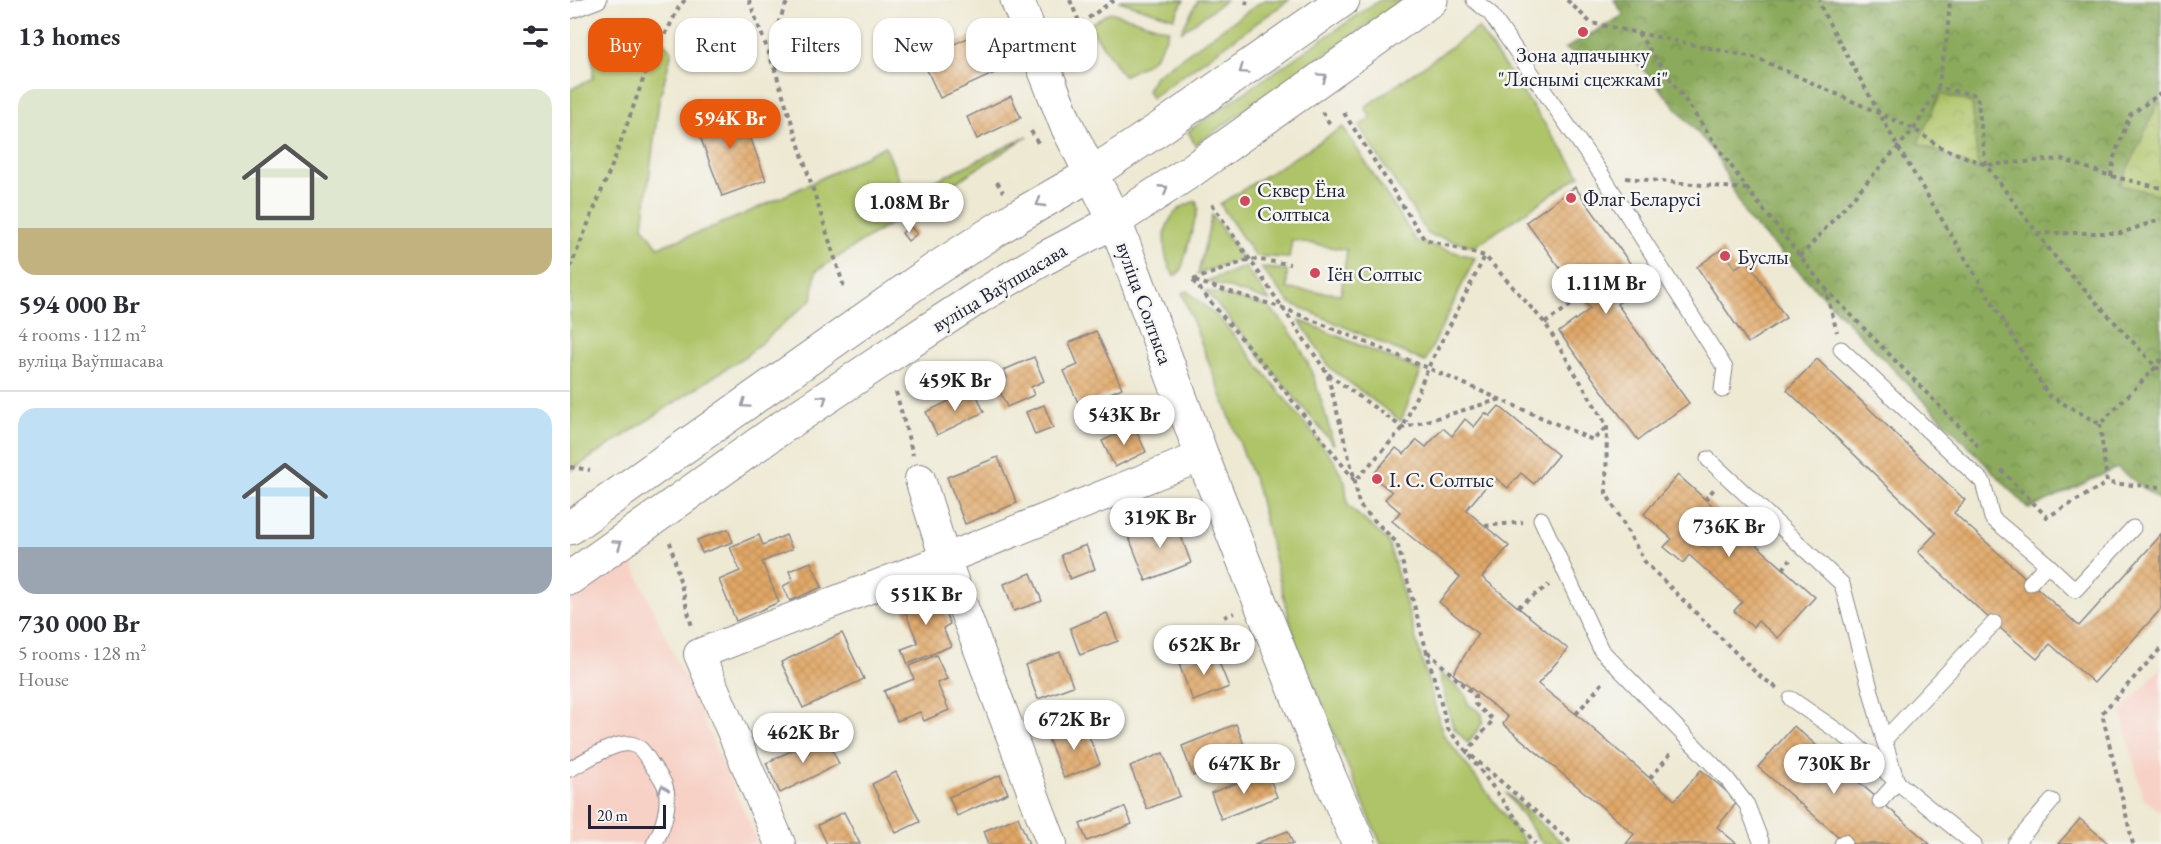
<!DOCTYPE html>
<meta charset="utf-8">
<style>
body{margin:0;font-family:"EB Garamond",serif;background:#f2f2f3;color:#2b2b33;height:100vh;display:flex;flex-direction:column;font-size:22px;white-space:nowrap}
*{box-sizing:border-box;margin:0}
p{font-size:20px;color:#7c7c81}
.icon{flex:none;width:33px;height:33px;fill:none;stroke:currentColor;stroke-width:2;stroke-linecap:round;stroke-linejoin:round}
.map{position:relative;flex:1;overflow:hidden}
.drawer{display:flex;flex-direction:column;background:#fff;width:570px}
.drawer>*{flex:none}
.guide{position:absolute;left:18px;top:18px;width:570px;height:54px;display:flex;gap:12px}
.scale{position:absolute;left:18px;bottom:15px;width:78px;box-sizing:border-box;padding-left:6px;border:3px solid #22223b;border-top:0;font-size:16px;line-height:21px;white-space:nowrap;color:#22223b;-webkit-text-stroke:4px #f6f6f2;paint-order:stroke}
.price{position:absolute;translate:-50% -51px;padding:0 14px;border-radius:21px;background:#fff;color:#222;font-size:20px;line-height:39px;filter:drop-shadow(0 2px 3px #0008)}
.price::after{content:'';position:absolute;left:50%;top:36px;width:18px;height:14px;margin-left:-9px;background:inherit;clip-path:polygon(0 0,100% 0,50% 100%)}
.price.current{background:#ea580c;color:#fff}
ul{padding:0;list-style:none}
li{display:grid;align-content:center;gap:12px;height:318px;padding:0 18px}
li+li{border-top:2px solid #e1e1e2}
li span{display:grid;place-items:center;height:186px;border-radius:18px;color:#555}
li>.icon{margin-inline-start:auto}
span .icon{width:108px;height:108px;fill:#fffc;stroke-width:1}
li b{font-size:26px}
h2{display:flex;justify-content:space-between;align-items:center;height:72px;padding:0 18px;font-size:26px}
.chip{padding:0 21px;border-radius:18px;background:#fff;box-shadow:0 2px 4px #0004;font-size:21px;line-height:54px}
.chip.current{background:#ea580c;color:#fff}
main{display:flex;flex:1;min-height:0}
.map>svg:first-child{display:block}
.built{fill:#f7d1c6}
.green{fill:#afc468;stroke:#687352;stroke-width:1.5}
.forest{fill:url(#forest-crowns);stroke:#56664c;stroke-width:1.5}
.park{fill:url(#park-crowns);stroke:#687352;stroke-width:1.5}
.building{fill:url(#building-cross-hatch)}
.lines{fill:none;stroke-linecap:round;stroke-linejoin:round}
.lane-casing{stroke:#888687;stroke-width:17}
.street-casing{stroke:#888687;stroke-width:32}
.secondary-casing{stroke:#888687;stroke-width:35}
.path{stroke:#888687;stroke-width:4;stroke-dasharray:4.5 4.5;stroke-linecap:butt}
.lane{stroke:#fff;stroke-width:15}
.street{stroke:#fff;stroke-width:30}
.secondary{stroke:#fff;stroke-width:33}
.oneway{stroke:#9c9ca7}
.poi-dot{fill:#d1495b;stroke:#f6f6f2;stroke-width:2}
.labels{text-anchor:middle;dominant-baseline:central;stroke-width:5;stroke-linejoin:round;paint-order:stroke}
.poi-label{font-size:21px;fill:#22223b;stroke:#f6f6f2;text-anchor:start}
.street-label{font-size:21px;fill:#22223b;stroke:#f6f6f2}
</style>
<main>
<section class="drawer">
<h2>13 homes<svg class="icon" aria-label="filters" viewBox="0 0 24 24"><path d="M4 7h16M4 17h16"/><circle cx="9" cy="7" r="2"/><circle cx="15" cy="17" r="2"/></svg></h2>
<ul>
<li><span style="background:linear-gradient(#dfe7d0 75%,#c2b280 0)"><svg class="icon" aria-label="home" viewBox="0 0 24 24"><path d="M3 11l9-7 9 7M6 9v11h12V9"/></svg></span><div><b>594 000 Br</b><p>4 rooms · 112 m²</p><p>вуліца Ваўпшасава</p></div></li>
<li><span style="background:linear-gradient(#bfe0f5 75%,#9aa5b1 0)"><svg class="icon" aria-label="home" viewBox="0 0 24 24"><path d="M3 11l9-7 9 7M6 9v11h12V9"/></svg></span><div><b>730 000 Br</b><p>5 rooms · 128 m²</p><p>House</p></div></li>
</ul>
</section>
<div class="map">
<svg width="1591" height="844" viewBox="0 0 1591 844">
<defs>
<pattern id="forest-crowns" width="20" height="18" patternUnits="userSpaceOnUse" patternTransform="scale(1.5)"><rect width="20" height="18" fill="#8baa5c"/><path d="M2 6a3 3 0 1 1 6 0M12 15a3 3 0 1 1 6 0" fill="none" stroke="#718a4d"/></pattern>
<pattern id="park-crowns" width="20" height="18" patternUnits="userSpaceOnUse" patternTransform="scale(1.5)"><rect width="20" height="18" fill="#afc468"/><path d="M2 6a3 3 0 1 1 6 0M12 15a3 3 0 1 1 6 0" fill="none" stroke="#96a85b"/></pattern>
<pattern id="building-cross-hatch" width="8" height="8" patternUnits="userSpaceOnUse" patternTransform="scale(1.5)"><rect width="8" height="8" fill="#e0a766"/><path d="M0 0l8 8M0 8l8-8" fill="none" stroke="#c08f59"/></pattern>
</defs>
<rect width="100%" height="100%" fill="#f6f6f2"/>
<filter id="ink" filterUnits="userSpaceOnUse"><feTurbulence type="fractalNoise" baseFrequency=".0167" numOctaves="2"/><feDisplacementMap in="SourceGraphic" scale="12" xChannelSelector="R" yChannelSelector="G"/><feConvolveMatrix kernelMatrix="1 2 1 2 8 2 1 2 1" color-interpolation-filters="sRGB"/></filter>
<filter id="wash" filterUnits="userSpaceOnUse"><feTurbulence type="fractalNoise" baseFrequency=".008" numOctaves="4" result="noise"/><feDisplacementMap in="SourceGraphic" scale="24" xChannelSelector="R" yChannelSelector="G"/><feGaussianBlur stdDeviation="1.35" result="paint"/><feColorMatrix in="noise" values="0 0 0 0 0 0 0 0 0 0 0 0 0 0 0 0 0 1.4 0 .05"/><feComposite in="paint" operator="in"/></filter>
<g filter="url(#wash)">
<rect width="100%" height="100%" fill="#eee9d3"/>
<g class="built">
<polygon points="58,553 189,844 0,844 0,595"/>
<polygon points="1591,667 1591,812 1573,798 1551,712"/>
</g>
<g class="green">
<polygon points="551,0 614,0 604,18 549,1"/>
<polygon points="628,0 656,0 611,32"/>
<polygon points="694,0 719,0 581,98 577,90 585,76"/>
<polygon points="810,0 833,0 625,145 618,131"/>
<path d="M540,12l59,18c-13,31 -17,32 -46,46l-34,-51z"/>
<path d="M74,24l28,27 -13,50 -16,125 15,21c79,-26 153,-63 227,-101l21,49 122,-59 -212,135 -4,28 -65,56 -177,116v-381l23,-12v-27z"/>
<polygon points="908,28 1010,175 904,247 858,234 789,126 801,118 795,107"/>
<polygon points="773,127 846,241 905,258 855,362 720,303 691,268 717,270 717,289 771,294 777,250 722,240 719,258 685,256 650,204"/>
<path d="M626,201l2,8 -17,62 -7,5c-12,-20 -15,-49 4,-66 5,-4 12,-7 18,-9z"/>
<polygon points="642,215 672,258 628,274"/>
<polygon points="675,267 700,301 637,281"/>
<polygon points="617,291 649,318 668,340 763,459 775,482 778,506 818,541 873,734 956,844 811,844 725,642 687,488 612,293"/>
<path d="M636,291l61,15c41,34 53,90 67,139z"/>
<polygon points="729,320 851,371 831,421 760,368"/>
<polygon points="868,671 896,695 898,704 912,714 913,722 898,743 883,727"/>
<polygon points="936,793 994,844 973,844"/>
</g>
<polygon class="forest" points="1044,0 1591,0 1591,501 1547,468 1459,509 1177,218 1145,153 1059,53 1019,59 995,49 1054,15"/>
<g class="park">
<polygon points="1370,94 1402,103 1408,170 1348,143"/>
<polygon points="1588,103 1591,104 1591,195 1550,185"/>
</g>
<g id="blocks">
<g class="building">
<polygon points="406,34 425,73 370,98 352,59"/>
<polygon points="441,96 451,118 407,139 397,117"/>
<polygon points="168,104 196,180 152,196 124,120"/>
<polygon points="1005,187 1075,284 1047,304 1119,403 1068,440 989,332 1020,309 956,222"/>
<polygon points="340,226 347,234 338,241 332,233"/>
<polygon points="1152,249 1165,268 1177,260 1216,318 1178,343 1127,267"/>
<polygon points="526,331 552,388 510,407 494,371 508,365 499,343"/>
<polygon points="464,357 474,381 461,387 464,395 437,407 426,382 437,378 434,370"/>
<polygon points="1247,359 1395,500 1384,513 1509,626 1591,535 1591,609 1524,683 1480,644 1467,659 1424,623 1348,552 1366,533 1217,390"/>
<polygon points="404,389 414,412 367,435 356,412"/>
<polygon points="474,405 483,428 465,435 456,412"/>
<polygon points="929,406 988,455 964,484 951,473 938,488 924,477 896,510 939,546 912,577 998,649 968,684 1006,714 1105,800 1131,770 1168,801 1147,827 1167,844 1056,844 1064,834 933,724 938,717 883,674 908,634 869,602 890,577 822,521 830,512 815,499 822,492 802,476 826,448 834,454 847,440 856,447 873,428 882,436 895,419 904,427 915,413 920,416"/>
<polygon points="564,426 576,452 545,467 532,441"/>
<polygon points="428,457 447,503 395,524 377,477"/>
<polygon points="1108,475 1245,597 1208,638 1188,621 1183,627 1164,611 1172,602 1119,555 1113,563 1094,547 1102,539 1074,514"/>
<polygon points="604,517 621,563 576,581 558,535"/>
<polygon points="158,529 163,542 132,553 127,540"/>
<polygon points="189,535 193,545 216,535 222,549 192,562 209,602 166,621 149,580 170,571 160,547"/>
<polygon points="516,545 525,569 500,579 491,555"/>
<polygon points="241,562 252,587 220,601 213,586 223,581 219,571"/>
<polygon points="461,573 472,601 444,611 434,584"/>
<polygon points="366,590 380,624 373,628 381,646 338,664 332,649 348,643 332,604"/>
<polygon points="537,613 548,641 510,655 500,628"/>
<polygon points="272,633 294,679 233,708 211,662"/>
<polygon points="644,650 659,687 623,701 609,664"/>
<polygon points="490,652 503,686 468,699 455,665"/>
<polygon points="366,655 377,679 367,683 379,710 354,721 350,712 327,721 314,691 344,679 339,666"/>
<polygon points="514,724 530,764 494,778 478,738"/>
<polygon points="666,724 678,755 623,776 612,746"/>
<polygon points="1224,726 1360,844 1277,844 1188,767"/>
<polygon points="255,734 269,764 210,793 196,763"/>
<polygon points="593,753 610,796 577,809 560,766"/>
<polygon points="697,771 707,797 651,819 641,793"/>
<polygon points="326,772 350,822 326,833 302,784"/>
<polygon points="430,775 438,793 387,816 379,797"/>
<polygon points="555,807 562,824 517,841 510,824"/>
<polygon points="274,812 290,844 257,844 248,825"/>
<polygon points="448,817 459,844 419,844 414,831"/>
<polygon points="1510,819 1539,844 1488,844"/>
<polygon points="718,831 723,844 684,844"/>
</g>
</g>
</g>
<g filter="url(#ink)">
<use href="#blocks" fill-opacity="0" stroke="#888687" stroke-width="1.5"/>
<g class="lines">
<defs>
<g id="lane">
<polyline points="904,0 920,13 1032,175 1155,368 1152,390"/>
<polyline points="0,11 29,0"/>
<polyline points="1271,349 1413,482 1422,518 1477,564"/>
<polyline points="1138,459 1272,584 1314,740"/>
<polyline points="971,519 1031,650 1157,779 1177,805 1192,844"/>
<polyline points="1460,583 1477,564 1505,590 1563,528"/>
<polyline points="1221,699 1282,741 1327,782 1404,844"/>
<path d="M0,769c15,-8 43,-27 60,-25 11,2 14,9 20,18 4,7 12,15 15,24 6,17 -2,43 -11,58"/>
<polyline points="1310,801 1327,782 1314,740 1424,623"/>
<polyline points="1272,844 1274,842"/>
<polyline points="1445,844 1482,801"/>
</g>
<g id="street">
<polyline points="350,479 375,559 482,844"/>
<polyline points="210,844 129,654 375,559 632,456"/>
</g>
<g id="secondary">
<polyline points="447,0 496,124 545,221 632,456 760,778 789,844"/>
<polyline points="0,528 364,270 448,216 521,174 592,127 773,0"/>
<polyline points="0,578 205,432 311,361 407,298 473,259 545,221 621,171 861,0"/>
</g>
</defs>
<use href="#lane" class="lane-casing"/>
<use href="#street" class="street-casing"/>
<use href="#secondary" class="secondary-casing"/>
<g class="path">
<polyline points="179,0 206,73 274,287"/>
<polyline points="500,0 510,24 544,0"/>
<polyline points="997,0 1021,23 1187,58 1344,129 1370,147 1416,165 1491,159 1541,176 1591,188"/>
<polyline points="676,5 677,0"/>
<polyline points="1068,33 1178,190 1255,288 1267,332"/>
<polyline points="206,69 209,21 218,0"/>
<polyline points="1368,88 1377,37 1380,0"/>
<polyline points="752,112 760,124"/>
<polyline points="774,113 854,239 915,256 975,323 1037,426 1036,493 1075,562 1187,674 1207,688"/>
<polyline points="461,131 468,143"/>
<polyline points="1541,176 1544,157 1560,115 1591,93"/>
<polyline points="1056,178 1177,189"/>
<polyline points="427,182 433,192"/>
<polyline points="642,204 757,373 785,481 789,505 827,543 878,729 897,752 965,844"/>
<polyline points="1467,233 1551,233 1591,219"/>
<polyline points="1230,257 1328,147 1344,129 1368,88 1407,95 1416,165 1489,262 1586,367 1530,424 1478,395 1328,147 1253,12 1249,0"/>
<polyline points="0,268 43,163 74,77 109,7 115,0"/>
<polyline points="623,280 681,259 720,264"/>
<polyline points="623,281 704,377 785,481 833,428 858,368 915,256"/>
<polyline points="625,281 713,308 858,368 1023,440 1037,427"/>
<polyline points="1255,288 1409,447"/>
<polyline points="975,323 1011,298"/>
<polyline points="1591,359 1586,367 1591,371"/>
<polyline points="758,374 833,428 931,399"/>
<polyline points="326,392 343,455"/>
<polyline points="1530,424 1537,483 1591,487"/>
<polyline points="0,467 20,470"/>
<polyline points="1431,470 1477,517 1537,483"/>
<polyline points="1135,500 1144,489"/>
<polyline points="915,526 953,522"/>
<polyline points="100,542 122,627"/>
<polyline points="1213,569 1220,560"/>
<polyline points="948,607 979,585"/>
<polyline points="654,617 664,613"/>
<polyline points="858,652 905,696 905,704 923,720 897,752 1003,844"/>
<polyline points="1006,714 1035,680"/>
<polyline points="1080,778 1103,751"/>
<polyline points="1563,844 1532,713 1591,648"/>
</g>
<use href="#lane" class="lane"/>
<use href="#street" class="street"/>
<use href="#secondary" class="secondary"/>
</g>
<defs><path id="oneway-chevron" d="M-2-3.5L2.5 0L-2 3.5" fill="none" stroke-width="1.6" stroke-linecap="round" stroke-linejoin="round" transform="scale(1.5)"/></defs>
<g class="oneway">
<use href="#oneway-chevron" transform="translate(673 70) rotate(145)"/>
<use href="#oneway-chevron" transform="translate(753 77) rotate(-35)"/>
<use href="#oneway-chevron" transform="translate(594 189) rotate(-33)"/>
<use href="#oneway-chevron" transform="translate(470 203) rotate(150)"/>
<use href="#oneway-chevron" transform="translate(253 399) rotate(-34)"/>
<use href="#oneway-chevron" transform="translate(175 404) rotate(145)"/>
<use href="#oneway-chevron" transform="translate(48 544) rotate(-35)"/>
<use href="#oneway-chevron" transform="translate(93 789) rotate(-106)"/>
</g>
</g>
<g class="poi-dot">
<circle cx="1013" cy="32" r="6"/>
<circle cx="1001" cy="198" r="6"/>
<circle cx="675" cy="201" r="6"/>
<circle cx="1155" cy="256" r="6"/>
<circle cx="745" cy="273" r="6"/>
<circle cx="807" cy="479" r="6"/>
</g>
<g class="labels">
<g class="poi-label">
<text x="1013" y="54" text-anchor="middle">Зона адпачынку<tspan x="1013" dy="24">"Ляснымі сцежкамі"</tspan></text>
<text x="687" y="189">Сквер Ёна<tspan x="687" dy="24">Солтыса</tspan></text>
<text x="1013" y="198">Флаг Беларусі</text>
<text x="1167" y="256">Буслы</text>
<text x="757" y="273">Іён Солтыс</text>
<text x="819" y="479">І. С. Солтыс</text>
</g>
<g class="street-label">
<text transform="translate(429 287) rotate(-31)">вуліца Ваўпшасава</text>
<text transform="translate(575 303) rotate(70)">вуліца Солтыса</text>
</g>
</g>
</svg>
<div class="scale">20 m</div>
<b class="price current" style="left:160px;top:150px">594K Br</b>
<b class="price" style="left:339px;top:234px">1.08M Br</b>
<b class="price" style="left:1036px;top:315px">1.11M Br</b>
<b class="price" style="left:385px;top:412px">459K Br</b>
<b class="price" style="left:554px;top:446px">543K Br</b>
<b class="price" style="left:590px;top:549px">319K Br</b>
<b class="price" style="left:1159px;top:558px">736K Br</b>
<b class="price" style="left:356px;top:626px">551K Br</b>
<b class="price" style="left:634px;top:676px">652K Br</b>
<b class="price" style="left:504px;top:751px">672K Br</b>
<b class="price" style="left:233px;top:764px">462K Br</b>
<b class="price" style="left:674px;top:795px">647K Br</b>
<b class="price" style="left:1264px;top:795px">730K Br</b>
<div class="guide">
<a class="chip current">Buy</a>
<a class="chip">Rent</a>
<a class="chip">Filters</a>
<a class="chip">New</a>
<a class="chip">Apartment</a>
</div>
</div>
</main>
